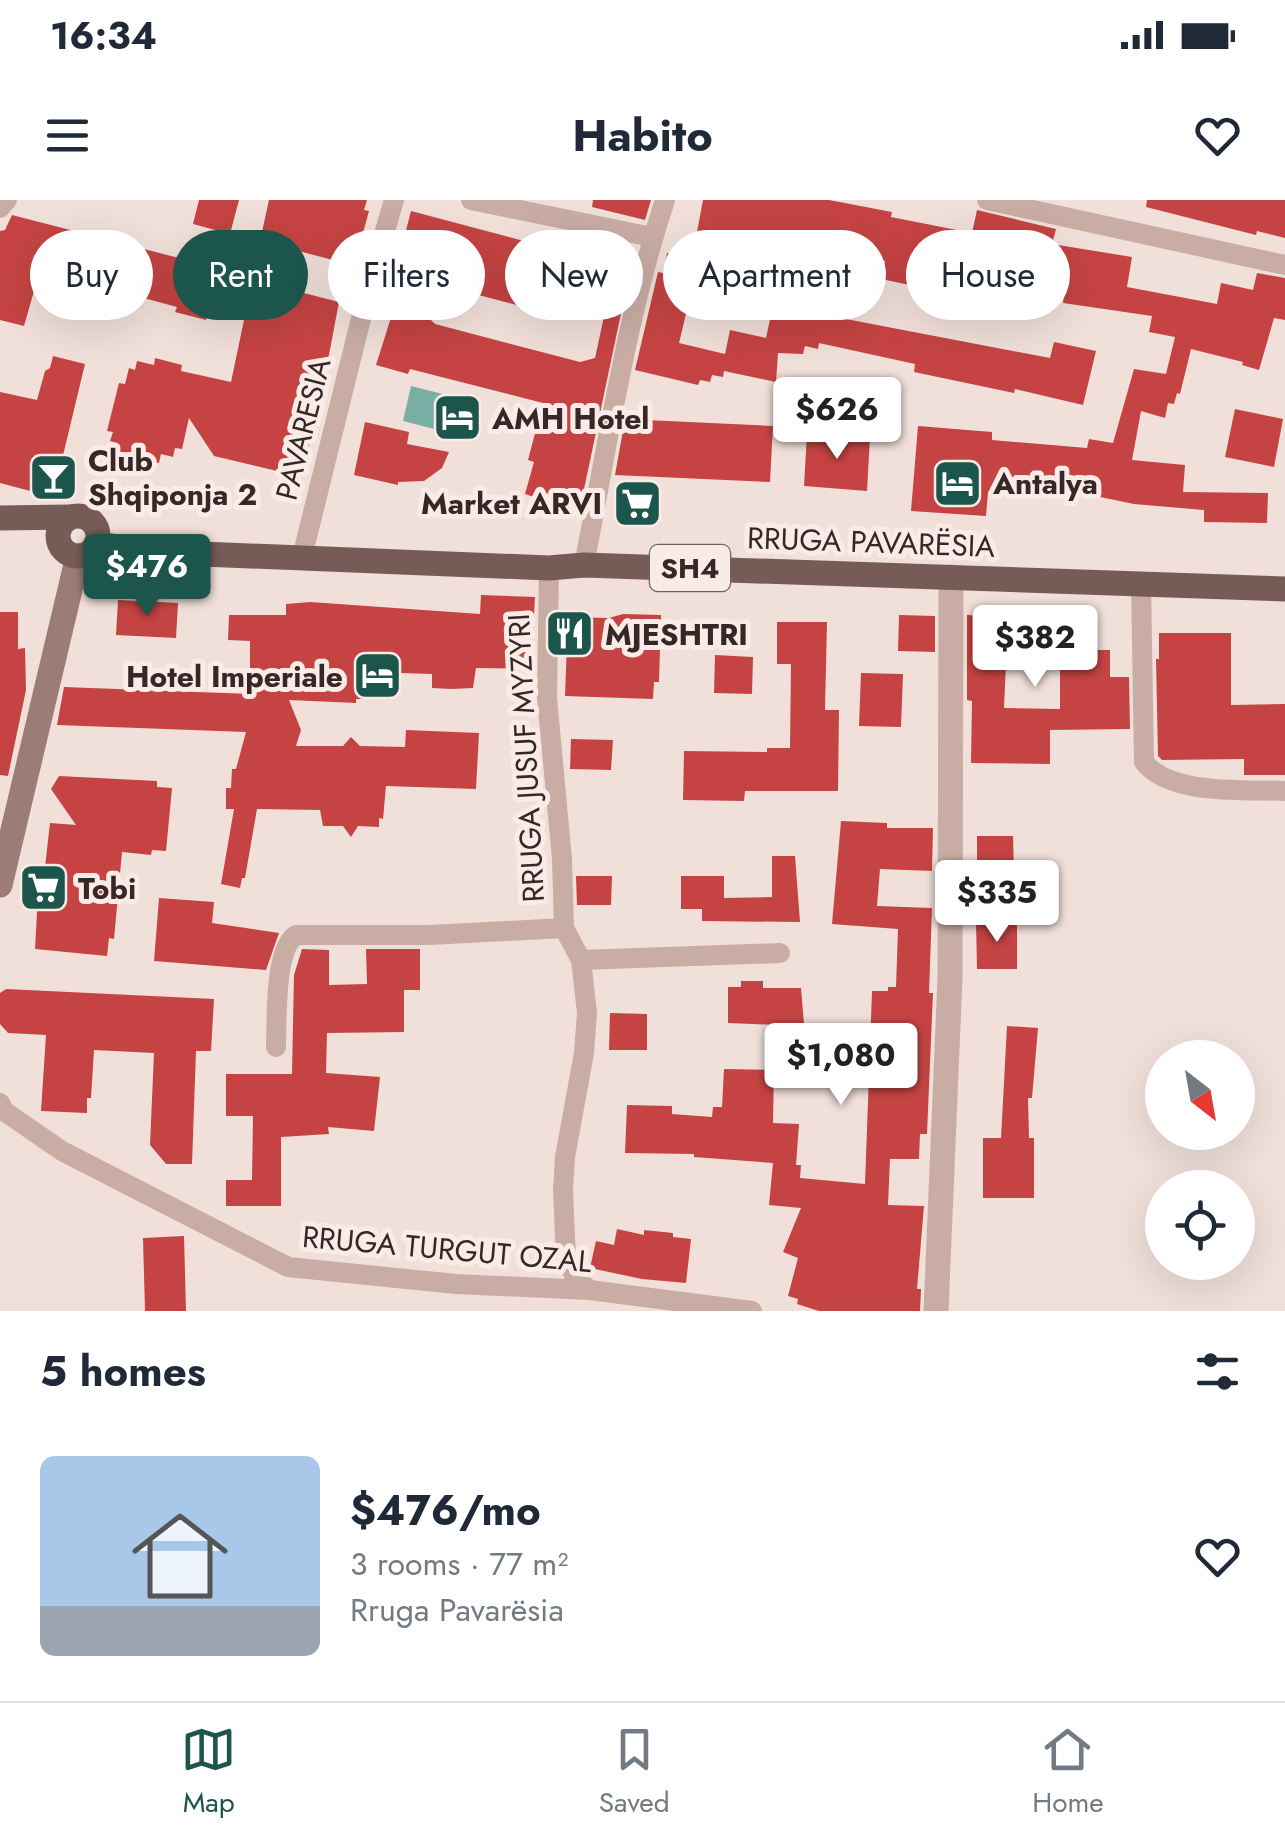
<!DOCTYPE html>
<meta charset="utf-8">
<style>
body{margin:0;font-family:Jost,sans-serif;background:#f6f6f7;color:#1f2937;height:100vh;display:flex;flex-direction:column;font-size:38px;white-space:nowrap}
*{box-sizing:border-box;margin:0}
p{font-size:32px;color:#747a83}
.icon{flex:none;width:55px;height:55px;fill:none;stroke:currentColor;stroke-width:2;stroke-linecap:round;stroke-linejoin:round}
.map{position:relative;height:1111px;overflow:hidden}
.panel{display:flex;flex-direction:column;background:#fff;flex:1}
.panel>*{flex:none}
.guide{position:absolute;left:30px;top:30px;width:1225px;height:90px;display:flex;gap:20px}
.needle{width:65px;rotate:149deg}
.fabs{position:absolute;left:1145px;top:840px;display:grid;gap:20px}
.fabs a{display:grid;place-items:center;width:110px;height:110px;border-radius:50%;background:#fff;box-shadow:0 10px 40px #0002;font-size:50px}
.price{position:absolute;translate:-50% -85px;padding:0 22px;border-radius:10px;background:#fff;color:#222;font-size:32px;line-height:65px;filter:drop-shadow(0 2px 5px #0008)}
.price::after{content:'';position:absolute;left:50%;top:60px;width:30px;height:22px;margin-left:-15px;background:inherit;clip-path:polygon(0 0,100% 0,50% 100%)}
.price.active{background:#1c554c;color:#fff}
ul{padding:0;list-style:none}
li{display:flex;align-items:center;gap:30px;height:250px;padding:0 40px}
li+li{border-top:2px solid #e0e1e3}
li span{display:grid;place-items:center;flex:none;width:280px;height:200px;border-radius:15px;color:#555}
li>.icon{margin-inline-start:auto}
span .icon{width:120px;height:120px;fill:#fffc;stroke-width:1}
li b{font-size:42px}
h2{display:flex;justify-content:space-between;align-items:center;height:120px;padding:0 40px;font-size:42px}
.tag{padding:0 35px;border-radius:45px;background:#fff;box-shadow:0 10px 40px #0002;font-size:35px;line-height:90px}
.tag.active{background:#1c554c;color:#fff}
.status{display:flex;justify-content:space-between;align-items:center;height:70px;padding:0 50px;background:#fff;direction:ltr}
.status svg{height:28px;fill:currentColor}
header{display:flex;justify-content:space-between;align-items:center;height:130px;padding:0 40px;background:#fff;font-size:45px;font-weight:700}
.tab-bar{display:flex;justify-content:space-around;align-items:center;height:140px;border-top:2px solid #e0e1e3;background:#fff;font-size:28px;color:#747a83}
.tab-bar a{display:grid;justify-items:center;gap:5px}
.tab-bar .active{color:#1c554c}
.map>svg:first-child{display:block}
.water{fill:#78aea3}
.building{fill:#c54443}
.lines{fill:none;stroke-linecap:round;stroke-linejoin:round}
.minor{stroke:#c9ada5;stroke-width:20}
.tertiary{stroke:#c9ada5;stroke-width:25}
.secondary{stroke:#9c7c77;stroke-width:25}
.primary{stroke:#765b57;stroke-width:25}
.labels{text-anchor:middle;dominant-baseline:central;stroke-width:10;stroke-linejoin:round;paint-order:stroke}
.shield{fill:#f9ebe5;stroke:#70625f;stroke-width:2.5}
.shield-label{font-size:28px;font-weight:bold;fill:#352826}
.poi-label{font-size:30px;font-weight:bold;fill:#352826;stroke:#f9ebe5;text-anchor:start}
.street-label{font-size:30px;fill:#352826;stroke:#f9ebe5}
</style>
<div class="status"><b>16:34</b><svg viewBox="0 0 49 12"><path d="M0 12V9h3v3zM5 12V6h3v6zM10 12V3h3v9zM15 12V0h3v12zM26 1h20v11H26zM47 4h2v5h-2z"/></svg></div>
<header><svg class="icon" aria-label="menu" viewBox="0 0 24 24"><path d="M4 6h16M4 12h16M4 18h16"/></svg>Habito<svg class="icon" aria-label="heart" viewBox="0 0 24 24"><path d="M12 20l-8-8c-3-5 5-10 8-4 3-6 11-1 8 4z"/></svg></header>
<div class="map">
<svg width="1285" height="1111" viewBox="0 0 1285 1111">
<rect width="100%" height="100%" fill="#f1e0d9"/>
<polygon class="water" points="411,186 455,197 446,232 403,221"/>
<g class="building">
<polygon points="199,0 239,0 230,34 193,24"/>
<polygon points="269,0 367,0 364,10 369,11 357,55 362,59 360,67 260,41"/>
<polygon points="593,0 651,0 645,20 592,7"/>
<polygon points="703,0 829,0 892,12 891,17 972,33 977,10 1056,29 1052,44 1132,57 1127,87 1217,104 1221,83 1253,90 1257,73 1285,78 1285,120 1274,118 1259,170 1242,165 1243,162 1191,149 1180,194 1177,193 1174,204 1168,203 1165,218 1141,211 1132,260 1185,265 1183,292 1268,293 1267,323 1204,322 1204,310 1134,304 1076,292 1076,299 988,292 986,316 911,311 918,226 992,232 992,240 1087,248 1089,239 1113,243 1134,169 1166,174 1175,137 1149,132 1152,116 1063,103 1064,95 953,73 948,93 881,79 885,61 787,43 785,48 697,32"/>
<polygon points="1147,0 1285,0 1285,38 1257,31 1256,35 1146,7"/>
<polygon points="411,11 599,61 631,66 583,294 569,290 567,298 545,293 543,300 525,294 534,262 528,260 543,203 410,169 408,174 376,165 393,111 416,105 435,124 580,162 595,158 606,107 571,100 566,118 395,73"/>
<polygon points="12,15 214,67 209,84 216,86 206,120 175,112 177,107 40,70 24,126 0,120 0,31 5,30"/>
<polygon points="667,53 699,60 679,143 725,154 730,130 766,138 775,96 827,108 825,115 1050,158 1054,142 1096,151 1083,205 1015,189 1014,193 914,172 915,164 819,143 818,149 805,146 803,154 778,153 776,182 724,171 723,177 712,175 710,182 700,180 698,185 635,170 658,72 663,73"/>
<polygon points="257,81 339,102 328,160 323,159 315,197 320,198 321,205 317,229 312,234 303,270 289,266 277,271 214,256 189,218 182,249 175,248 173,257 161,254 159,263 113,259 117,243 110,241 113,232 107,231 119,183 125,184 129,168 135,170 137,161 154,165 155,158 182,165 181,171 231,182 248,101 252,101"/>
<polygon points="53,156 85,164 53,297 0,283 0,192 37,200 45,171 50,168"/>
<polygon points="1235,209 1283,219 1274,267 1225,257"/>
<polygon points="625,219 773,226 770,282 615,275"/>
<polygon points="365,222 409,232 407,244 449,252 442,268 424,281 398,282 398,285 354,275"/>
<polygon points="807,233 870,237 867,291 804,286"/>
<polygon points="481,395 535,397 531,469 476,468 473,488 451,489 432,488 432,474 366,472 365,499 356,499 356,503 289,500 301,530 296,546 343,546 351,537 360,546 405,547 406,530 479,533 476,589 386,586 383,619 379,618 379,627 358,626 351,637 343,626 323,626 320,610 257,609 245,678 242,678 240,688 221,684 234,609 226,609 226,588 231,588 232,569 236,569 246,532 57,525 64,487 250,494 250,441 228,440 229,415 286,415 286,404 310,402 480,414"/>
<polygon points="118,400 178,403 176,438 116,435"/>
<polygon points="0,412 18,412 18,449 25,448 26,490 8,576 0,575"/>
<polygon points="623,414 661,415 659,482 654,482 653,499 565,496 568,417 609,418"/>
<polygon points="899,415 935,416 935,452 898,451"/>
<polygon points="967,415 1056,418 1054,464 1006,462 1004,508 1060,509 1060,450 1110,450 1110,477 1129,477 1130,529 1050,530 1050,564 971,563 972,501 967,500"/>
<polygon points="777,422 827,422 825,510 839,510 838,591 745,591 744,601 683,600 684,551 767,552 767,548 790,548 791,464 777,464"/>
<polygon points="1159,433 1231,433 1231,505 1285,504 1285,575 1244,575 1244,559 1162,560 1158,556 1156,459 1159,459"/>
<polygon points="715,455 753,457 752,494 714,493"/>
<polygon points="861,473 903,474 901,527 859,526"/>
<polygon points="571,539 613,540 611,570 570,569"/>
<polygon points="59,576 157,581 157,587 172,588 166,651 152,650 151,655 122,652 114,739 109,738 107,756 35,749 38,694 42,694 50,623 76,625 51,589"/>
<polygon points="841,621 887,623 887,628 933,628 932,671 880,669 877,706 932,708 929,793 933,793 927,934 920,934 919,959 890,959 888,1005 924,1006 917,1089 921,1089 920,1111 819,1111 797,1104 798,1099 788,1096 798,1058 783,1052 801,1008 769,1005 773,963 694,957 694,954 625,953 627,905 672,906 672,914 712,917 713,907 722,907 724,869 774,870 773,923 799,924 796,965 801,965 800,978 865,984 872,791 888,791 888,787 896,787 898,729 832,724"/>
<polygon points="977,636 1013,636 1014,672 977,672"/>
<polygon points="772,656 795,656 800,722 702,721 702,709 681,709 681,676 724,676 724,698 772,697"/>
<polygon points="576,676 612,676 611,705 577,705"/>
<polygon points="159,698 214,702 212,723 279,733 266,770 154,761"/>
<polygon points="976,722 1017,722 1017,769 977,769"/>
<polygon points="302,749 329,750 329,785 367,784 366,749 420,749 420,790 404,790 404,832 327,833 326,873 380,877 374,931 328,927 329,934 281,937 281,1006 226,1006 226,980 252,980 253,916 226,916 226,874 292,874 294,775"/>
<polygon points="741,781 763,781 763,788 801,788 805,836 819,838 816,876 776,873 780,825 728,823 728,787 741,787"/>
<polygon points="6,789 214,799 211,851 196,851 192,964 166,964 150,945 154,853 94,850 91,898 87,898 87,913 41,911 46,835 8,833 0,824 0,793"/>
<polygon points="610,813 647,814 647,850 609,850"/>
<polygon points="1007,826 1038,828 1032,898 1028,898 1029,938 1034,938 1034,998 983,998 983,938 1001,938"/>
<polygon points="617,1029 644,1035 644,1030 673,1033 673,1037 691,1039 686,1083 642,1079 590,1068 596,1041 614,1045"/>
<polygon points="184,1036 186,1111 145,1111 143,1038"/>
</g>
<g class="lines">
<g class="minor">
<polyline points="471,0 652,37"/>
<polyline points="987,0 1285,65"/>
<polyline points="0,8 7,0"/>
<polyline points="302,357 370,82 394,0"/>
<path d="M584,365c24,-122 42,-247 81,-365"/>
<polyline points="549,368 547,498 562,659 564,728 581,760 587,813 584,853 565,957 563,991 566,1058 574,1075 589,1090"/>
<path d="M1141,384l3,178c26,34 102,27 141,29"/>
<polyline points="581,760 780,753"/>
<path d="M276,847c1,-26 -2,-98 20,-112h134l134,-7"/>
<polyline points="0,903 4,911 62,951 288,1067 456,1084 589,1090 752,1111"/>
</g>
<polyline class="tertiary" points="936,1111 950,778 951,377"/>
<polyline class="secondary" points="0,685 78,356"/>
<g class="primary">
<circle cx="78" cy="336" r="20"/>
<polyline points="0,318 71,317"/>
<polyline points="96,344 153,352 549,368 584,365 1285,389"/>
</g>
</g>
<defs>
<symbol id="hotel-square" viewBox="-11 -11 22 22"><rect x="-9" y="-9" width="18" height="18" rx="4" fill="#1c554c" stroke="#f9ebe5"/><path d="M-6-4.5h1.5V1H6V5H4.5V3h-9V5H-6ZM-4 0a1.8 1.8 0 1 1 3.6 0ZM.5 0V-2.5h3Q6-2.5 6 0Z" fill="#fff"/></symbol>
<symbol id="bar-square" viewBox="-11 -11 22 22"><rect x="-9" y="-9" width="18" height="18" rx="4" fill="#1c554c" stroke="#f9ebe5"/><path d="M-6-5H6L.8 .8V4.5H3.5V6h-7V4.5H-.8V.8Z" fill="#fff"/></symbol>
<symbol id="supermarket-square" viewBox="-11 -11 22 22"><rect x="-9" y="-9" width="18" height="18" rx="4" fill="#1c554c" stroke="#f9ebe5"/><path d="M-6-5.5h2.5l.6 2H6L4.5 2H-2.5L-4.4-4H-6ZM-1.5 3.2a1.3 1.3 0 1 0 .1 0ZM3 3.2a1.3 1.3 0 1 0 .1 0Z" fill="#fff"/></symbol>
<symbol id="restaurant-square" viewBox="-11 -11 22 22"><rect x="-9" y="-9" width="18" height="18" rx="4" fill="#1c554c" stroke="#f9ebe5"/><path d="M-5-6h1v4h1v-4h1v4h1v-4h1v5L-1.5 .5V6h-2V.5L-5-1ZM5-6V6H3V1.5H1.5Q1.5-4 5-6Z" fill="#fff"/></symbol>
</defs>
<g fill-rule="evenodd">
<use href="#hotel-square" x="430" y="190" width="55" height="55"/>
<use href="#bar-square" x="26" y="250" width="55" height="55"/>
<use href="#hotel-square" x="930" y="256" width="55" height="55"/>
<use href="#supermarket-square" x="610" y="276" width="55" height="55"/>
<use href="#restaurant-square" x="542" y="406" width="55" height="55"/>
<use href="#hotel-square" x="350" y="448" width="55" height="55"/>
<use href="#supermarket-square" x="16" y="660" width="55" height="55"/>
</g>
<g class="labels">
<rect class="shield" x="650" y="345" width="80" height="46" rx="8"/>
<g class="shield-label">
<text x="690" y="368">SH4</text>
</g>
<g class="poi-label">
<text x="492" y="218">AMH Hotel</text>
<text x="88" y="260">Club<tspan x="88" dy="34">Shqiponja 2</tspan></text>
<text x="993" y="283">Antalya</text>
<text x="602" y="303" text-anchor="end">Market ARVI</text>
<text x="605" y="434">MJESHTRI</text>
<text x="343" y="476" text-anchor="end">Hotel Imperiale</text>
<text x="78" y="688">Tobi</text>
</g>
<g class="street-label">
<text transform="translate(303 229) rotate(-76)">PAVARESIA</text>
<text transform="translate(871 342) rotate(2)">RRUGA PAVARËSIA</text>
<text transform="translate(526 558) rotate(-93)">RRUGA JUSUF MYZYRI</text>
<text transform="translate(447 1049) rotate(5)">RRUGA TURGUT OZAL</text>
</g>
</g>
</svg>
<div class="fabs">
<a><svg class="needle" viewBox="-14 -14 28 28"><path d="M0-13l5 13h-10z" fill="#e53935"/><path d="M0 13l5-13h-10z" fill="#747a83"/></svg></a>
<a><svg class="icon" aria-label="locate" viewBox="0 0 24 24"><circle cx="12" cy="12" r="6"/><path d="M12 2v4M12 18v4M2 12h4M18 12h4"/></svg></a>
</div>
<b class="price" style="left:837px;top:262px">$626</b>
<b class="price active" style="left:147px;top:419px">$476</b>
<b class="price" style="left:1035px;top:490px">$382</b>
<b class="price" style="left:997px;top:745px">$335</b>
<b class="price" style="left:841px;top:908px">$1,080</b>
<div class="guide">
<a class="tag">Buy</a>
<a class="tag active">Rent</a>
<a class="tag">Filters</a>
<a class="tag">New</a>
<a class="tag">Apartment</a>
<a class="tag">House</a>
</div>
</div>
<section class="panel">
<h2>5 homes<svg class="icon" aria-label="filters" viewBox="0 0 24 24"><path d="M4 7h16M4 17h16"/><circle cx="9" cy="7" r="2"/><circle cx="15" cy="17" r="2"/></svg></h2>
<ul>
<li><span style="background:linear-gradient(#a9c7e8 75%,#9aa5b1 0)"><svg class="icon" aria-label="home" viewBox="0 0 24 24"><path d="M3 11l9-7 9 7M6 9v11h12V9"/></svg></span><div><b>$476/mo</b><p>3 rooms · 77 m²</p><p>Rruga Pavarësia</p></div><svg class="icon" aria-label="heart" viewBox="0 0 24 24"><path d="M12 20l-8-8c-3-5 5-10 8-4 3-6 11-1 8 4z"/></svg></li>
</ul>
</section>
<nav class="tab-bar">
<a class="active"><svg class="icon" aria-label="map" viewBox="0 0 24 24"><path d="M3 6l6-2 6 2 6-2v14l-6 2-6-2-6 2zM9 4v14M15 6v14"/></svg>Map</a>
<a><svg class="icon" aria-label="saved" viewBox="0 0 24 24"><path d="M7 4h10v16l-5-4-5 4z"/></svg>Saved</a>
<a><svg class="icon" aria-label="home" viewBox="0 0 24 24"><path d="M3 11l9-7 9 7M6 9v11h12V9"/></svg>Home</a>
</nav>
